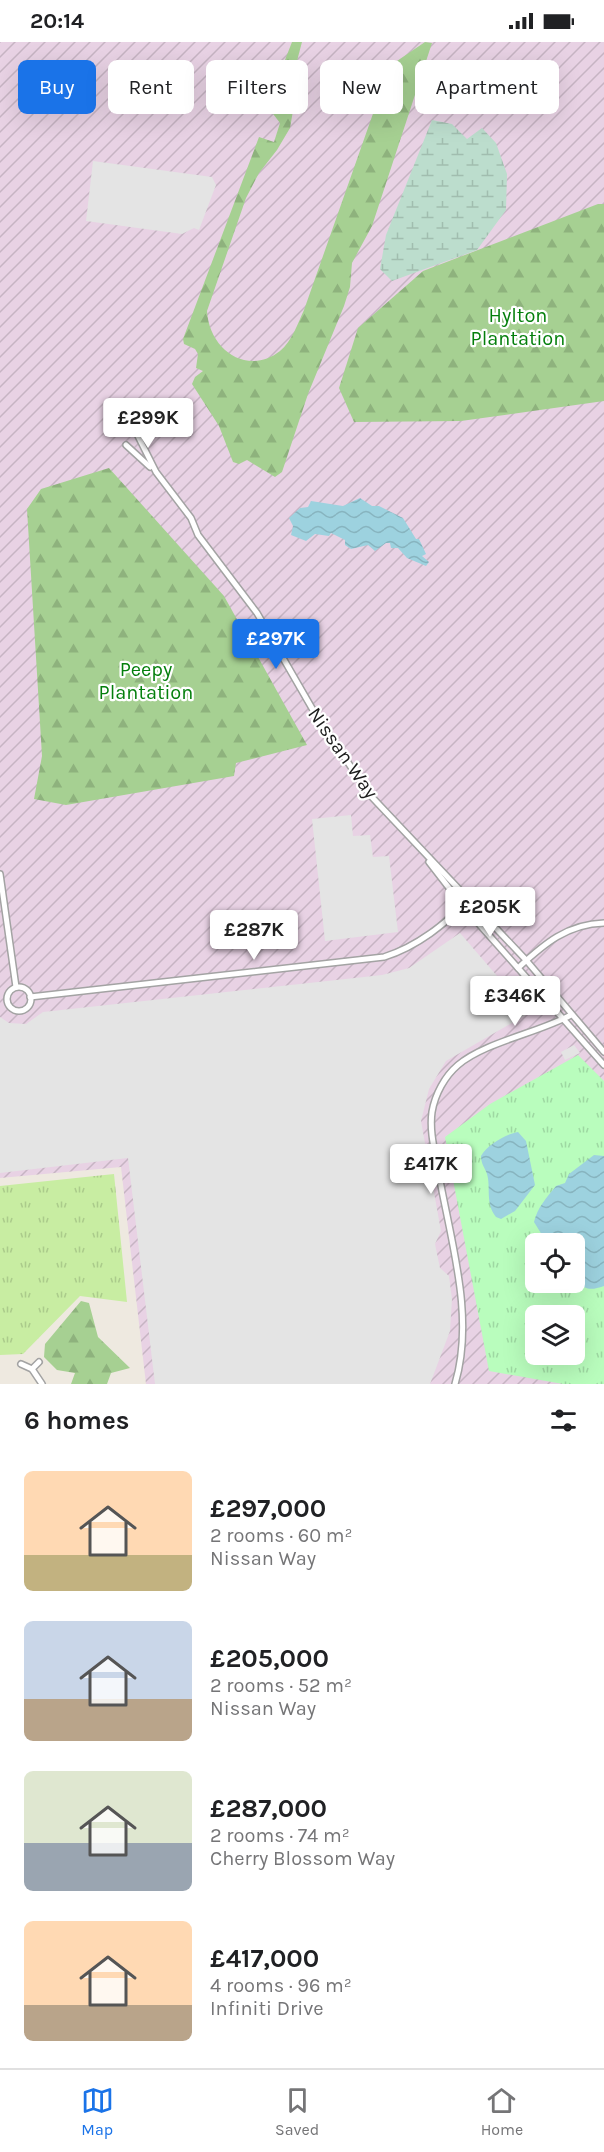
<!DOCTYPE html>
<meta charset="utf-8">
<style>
body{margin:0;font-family:Karla,sans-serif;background:#f2f2f2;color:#202124;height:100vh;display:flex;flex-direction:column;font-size:22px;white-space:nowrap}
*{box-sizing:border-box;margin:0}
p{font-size:20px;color:#757577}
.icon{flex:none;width:33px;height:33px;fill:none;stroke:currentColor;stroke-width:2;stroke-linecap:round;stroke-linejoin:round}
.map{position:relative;height:1342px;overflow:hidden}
.side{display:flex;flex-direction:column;background:#fff;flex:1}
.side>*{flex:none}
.banner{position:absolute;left:18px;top:18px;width:568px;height:54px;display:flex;gap:12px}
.fabs{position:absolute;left:525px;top:1191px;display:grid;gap:12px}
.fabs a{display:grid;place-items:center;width:60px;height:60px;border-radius:9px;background:#fff;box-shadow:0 6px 24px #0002;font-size:30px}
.price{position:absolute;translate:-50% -51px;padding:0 14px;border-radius:6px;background:#fff;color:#222;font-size:20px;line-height:39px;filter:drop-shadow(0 2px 3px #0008)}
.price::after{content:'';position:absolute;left:50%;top:36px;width:18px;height:14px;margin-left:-9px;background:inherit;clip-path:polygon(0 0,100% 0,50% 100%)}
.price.active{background:#1a73e8;color:#fff}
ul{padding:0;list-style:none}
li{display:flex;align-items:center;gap:18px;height:150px;padding:0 24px}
li span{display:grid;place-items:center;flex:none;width:168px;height:120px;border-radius:9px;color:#555}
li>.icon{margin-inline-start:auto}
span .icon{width:72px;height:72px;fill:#fffc;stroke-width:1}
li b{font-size:26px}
h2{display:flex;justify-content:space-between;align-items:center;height:72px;padding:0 24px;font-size:26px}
.pill{padding:0 21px;border-radius:9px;background:#fff;box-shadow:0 6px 24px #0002;font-size:21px;line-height:54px}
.pill.active{background:#1a73e8;color:#fff}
.status{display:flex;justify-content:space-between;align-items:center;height:42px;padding:0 30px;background:#fff;direction:ltr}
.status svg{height:16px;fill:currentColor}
.tab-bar{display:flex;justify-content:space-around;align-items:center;height:84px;border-top:2px solid #e0e0e0;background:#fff;font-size:16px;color:#757577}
.tab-bar a{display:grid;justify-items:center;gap:3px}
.tab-bar .active{color:#1a73e8}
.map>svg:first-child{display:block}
.industrial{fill:url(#industrial-furrows);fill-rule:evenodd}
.grass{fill:url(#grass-tufts)}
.forest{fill:url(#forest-firs)}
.wetland{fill:url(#wetland-marsh)}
.park{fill:url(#park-tufts);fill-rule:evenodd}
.parking{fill:#e4e4e4}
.water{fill:url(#water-waves)}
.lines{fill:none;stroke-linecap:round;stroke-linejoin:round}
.street-casing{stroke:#a3a3a3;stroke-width:8}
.street{stroke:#fff;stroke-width:5}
.labels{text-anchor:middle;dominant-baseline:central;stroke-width:4.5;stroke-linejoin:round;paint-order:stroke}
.park-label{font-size:20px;fill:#047f0c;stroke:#fff}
.street-label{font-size:20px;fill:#1c1c1c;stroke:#fff}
</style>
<div class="status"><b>20:14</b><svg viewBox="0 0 49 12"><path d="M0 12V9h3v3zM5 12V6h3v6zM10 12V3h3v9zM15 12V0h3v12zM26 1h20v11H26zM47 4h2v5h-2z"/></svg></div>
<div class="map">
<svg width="604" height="1342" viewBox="0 0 604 1342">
<defs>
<pattern id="industrial-furrows" width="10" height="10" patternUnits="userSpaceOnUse" patternTransform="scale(1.5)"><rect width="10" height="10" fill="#e8d2e4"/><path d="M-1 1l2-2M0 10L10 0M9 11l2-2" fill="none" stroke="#c6b4c3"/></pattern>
<pattern id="grass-tufts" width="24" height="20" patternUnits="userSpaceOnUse" patternTransform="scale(1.5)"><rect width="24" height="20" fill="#c8eda2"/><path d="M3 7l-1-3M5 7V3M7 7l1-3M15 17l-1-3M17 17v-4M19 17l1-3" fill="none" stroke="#abcb8b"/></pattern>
<pattern id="forest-firs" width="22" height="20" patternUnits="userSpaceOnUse" patternTransform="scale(1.5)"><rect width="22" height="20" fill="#a6d092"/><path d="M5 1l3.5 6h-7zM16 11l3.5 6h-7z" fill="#8eb27d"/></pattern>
<pattern id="wetland-marsh" width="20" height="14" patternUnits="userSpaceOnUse" patternTransform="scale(1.5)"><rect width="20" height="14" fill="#bcddcd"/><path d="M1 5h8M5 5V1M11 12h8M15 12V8" fill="none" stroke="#a1bdaf"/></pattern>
<pattern id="park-tufts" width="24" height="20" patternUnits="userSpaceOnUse" patternTransform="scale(1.5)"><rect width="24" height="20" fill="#b9fdbd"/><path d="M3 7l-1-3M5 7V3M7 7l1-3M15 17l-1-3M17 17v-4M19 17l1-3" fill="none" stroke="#9ed8a2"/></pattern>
<pattern id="water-waves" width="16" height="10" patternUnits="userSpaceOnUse" patternTransform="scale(1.5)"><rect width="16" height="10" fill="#9dd2df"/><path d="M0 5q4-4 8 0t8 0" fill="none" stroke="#87b4bf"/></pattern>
</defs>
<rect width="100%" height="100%" fill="#eee9e0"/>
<path class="industrial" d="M0,0h604v1342h-458l-25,-217 -121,11zM536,1202h38v38h-38zM536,1274h38v38h-38z"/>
<polygon class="grass" points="114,1132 127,1260 80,1254 23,1312 0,1313 0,1144"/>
<g class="forest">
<path d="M292,0h10l-9,34 1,29 -4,23 -13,22 -18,23 -13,25 -39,113c2,38 40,66 73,40 12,-10 18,-28 24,-41l84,-239 6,-8 31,-21 7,1 -60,183 -20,37 -2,24 -6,19 -36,88 -26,78 -7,5 -28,-17 -8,4 -6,-2 -14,-36 -27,-42 3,-7 8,-6 -7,-3 2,-14 -3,-5 -11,-5 -1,-5 76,-202 15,5 6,-19 -13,-17z"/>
<polygon points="598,162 604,162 604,359 461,379 354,380 339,346 358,286 423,229"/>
<polygon points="109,426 224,554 307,703 236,721 234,734 66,763 34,757 42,714 27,467 41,447"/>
<polygon points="81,1259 89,1261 98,1295 130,1326 111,1331 107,1342 71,1342 75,1331 57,1328 44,1315 45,1302"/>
</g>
<polygon class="wetland" points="432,78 452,82 467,97 482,86 496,101 507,132 506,168 477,208 392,239 380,227 386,193"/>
<path class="park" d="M578,1013l26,26v303h-41l-74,-13 -44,-234 45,-33zM536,1202h38v38h-38zM536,1274h38v38h-38z"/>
<g class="parking">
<polygon points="93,119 212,135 216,143 199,188 194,186 182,192 86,179"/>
<polygon points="351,773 353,794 370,793 373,815 389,814 398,890 325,899 312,777"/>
<polygon points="460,891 529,971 446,1019 429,1047 421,1079 441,1189 435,1202 440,1226 449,1234 452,1257 450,1289 430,1342 155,1342 128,1116 0,1131 0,975 9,981 26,982 43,970 382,933 409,926"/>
<polygon points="574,1003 580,1011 565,1018 561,1010"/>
</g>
<g class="water">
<polygon points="360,456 372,464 379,464 403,476 416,497 419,497 426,512 422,514 429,520 426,524 407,516 398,506 391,506 390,501 386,501 375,509 368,503 351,507 345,503 345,498 331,491 329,494 315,492 306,499 291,493 293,484 289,476 300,466 308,465 311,459 343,464"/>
<path d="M518,1090l8,9 9,44 -20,26 -14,8 -5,-2c-11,-14 -5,-30 -9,-43 -2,-6 -6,-10 -6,-18 6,-11 25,-22 37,-24z"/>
<path d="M594,1113l10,1v130c-14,5 -20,4 -29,-8l-1,-34 -27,-1 -13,-21c3,-14 13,-25 22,-36l9,-3 4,-9z"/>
</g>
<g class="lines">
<defs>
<g id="street">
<polyline points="138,394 156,430 191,476 198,493 257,571 313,668 369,752 526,918 604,1010"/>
<polyline points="126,403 150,425"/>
<polyline points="429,820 463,864 604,1023"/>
<polyline points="0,832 16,945"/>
<path d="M518,926c26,-24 49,-44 86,-45"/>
<circle cx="19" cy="957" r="12"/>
<path d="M30,955l354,-40c35,-11 60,-33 86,-57"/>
<polyline points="21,1322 32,1327 42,1342"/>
<polyline points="32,1327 39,1320"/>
<path d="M455,1342c20,-66 -4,-142 -16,-209 -3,-20 -10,-42 -7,-63 3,-18 13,-36 26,-47 27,-23 80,-32 113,-50"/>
</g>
</defs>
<use href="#street" class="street-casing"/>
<use href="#street" class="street"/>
</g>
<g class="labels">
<g class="park-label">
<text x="518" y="273">Hylton<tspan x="518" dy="23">Plantation</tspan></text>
<text x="146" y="627">Peepy<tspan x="146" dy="23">Plantation</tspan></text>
</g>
<g class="street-label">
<text transform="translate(343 711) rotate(55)">Nissan Way</text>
</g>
</g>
</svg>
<div class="fabs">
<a><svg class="icon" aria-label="locate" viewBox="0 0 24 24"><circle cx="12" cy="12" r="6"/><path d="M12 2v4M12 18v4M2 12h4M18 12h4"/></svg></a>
<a><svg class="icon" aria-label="layers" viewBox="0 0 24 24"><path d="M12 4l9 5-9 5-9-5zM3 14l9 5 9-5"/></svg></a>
</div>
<b class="price" style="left:148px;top:407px">£299K</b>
<b class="price active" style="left:276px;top:628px">£297K</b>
<b class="price" style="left:490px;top:896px">£205K</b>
<b class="price" style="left:254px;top:919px">£287K</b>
<b class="price" style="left:515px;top:985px">£346K</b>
<b class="price" style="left:431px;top:1153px">£417K</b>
<div class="banner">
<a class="pill active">Buy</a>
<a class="pill">Rent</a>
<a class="pill">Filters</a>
<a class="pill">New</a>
<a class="pill">Apartment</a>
</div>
</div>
<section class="side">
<h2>6 homes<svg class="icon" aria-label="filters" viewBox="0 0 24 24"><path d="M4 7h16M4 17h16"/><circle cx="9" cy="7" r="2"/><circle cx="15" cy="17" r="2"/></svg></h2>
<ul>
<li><span style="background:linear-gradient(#ffd9b3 70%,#c2b280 0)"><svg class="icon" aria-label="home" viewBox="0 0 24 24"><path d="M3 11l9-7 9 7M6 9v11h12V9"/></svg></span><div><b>£297,000</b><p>2 rooms · 60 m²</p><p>Nissan Way</p></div></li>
<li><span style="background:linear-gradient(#c9d6e8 65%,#b9a48a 0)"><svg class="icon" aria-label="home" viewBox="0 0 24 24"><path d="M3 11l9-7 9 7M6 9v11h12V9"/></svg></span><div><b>£205,000</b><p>2 rooms · 52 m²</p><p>Nissan Way</p></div></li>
<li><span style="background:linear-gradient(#dfe7d0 60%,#9aa5b1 0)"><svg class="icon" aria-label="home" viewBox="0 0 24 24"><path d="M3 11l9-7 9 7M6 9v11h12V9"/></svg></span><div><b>£287,000</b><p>2 rooms · 74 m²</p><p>Cherry Blossom Way</p></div></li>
<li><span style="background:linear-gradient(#ffd9b3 70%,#b9a48a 0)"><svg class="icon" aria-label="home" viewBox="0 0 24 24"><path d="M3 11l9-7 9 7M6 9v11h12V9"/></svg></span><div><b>£417,000</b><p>4 rooms · 96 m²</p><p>Infiniti Drive</p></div></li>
</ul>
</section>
<nav class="tab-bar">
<a class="active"><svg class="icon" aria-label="map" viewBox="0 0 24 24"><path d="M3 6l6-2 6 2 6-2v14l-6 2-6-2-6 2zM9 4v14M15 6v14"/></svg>Map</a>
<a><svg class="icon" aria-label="saved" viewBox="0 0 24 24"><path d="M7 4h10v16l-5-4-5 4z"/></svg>Saved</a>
<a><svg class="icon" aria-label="home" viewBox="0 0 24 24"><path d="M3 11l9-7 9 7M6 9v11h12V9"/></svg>Home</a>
</nav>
